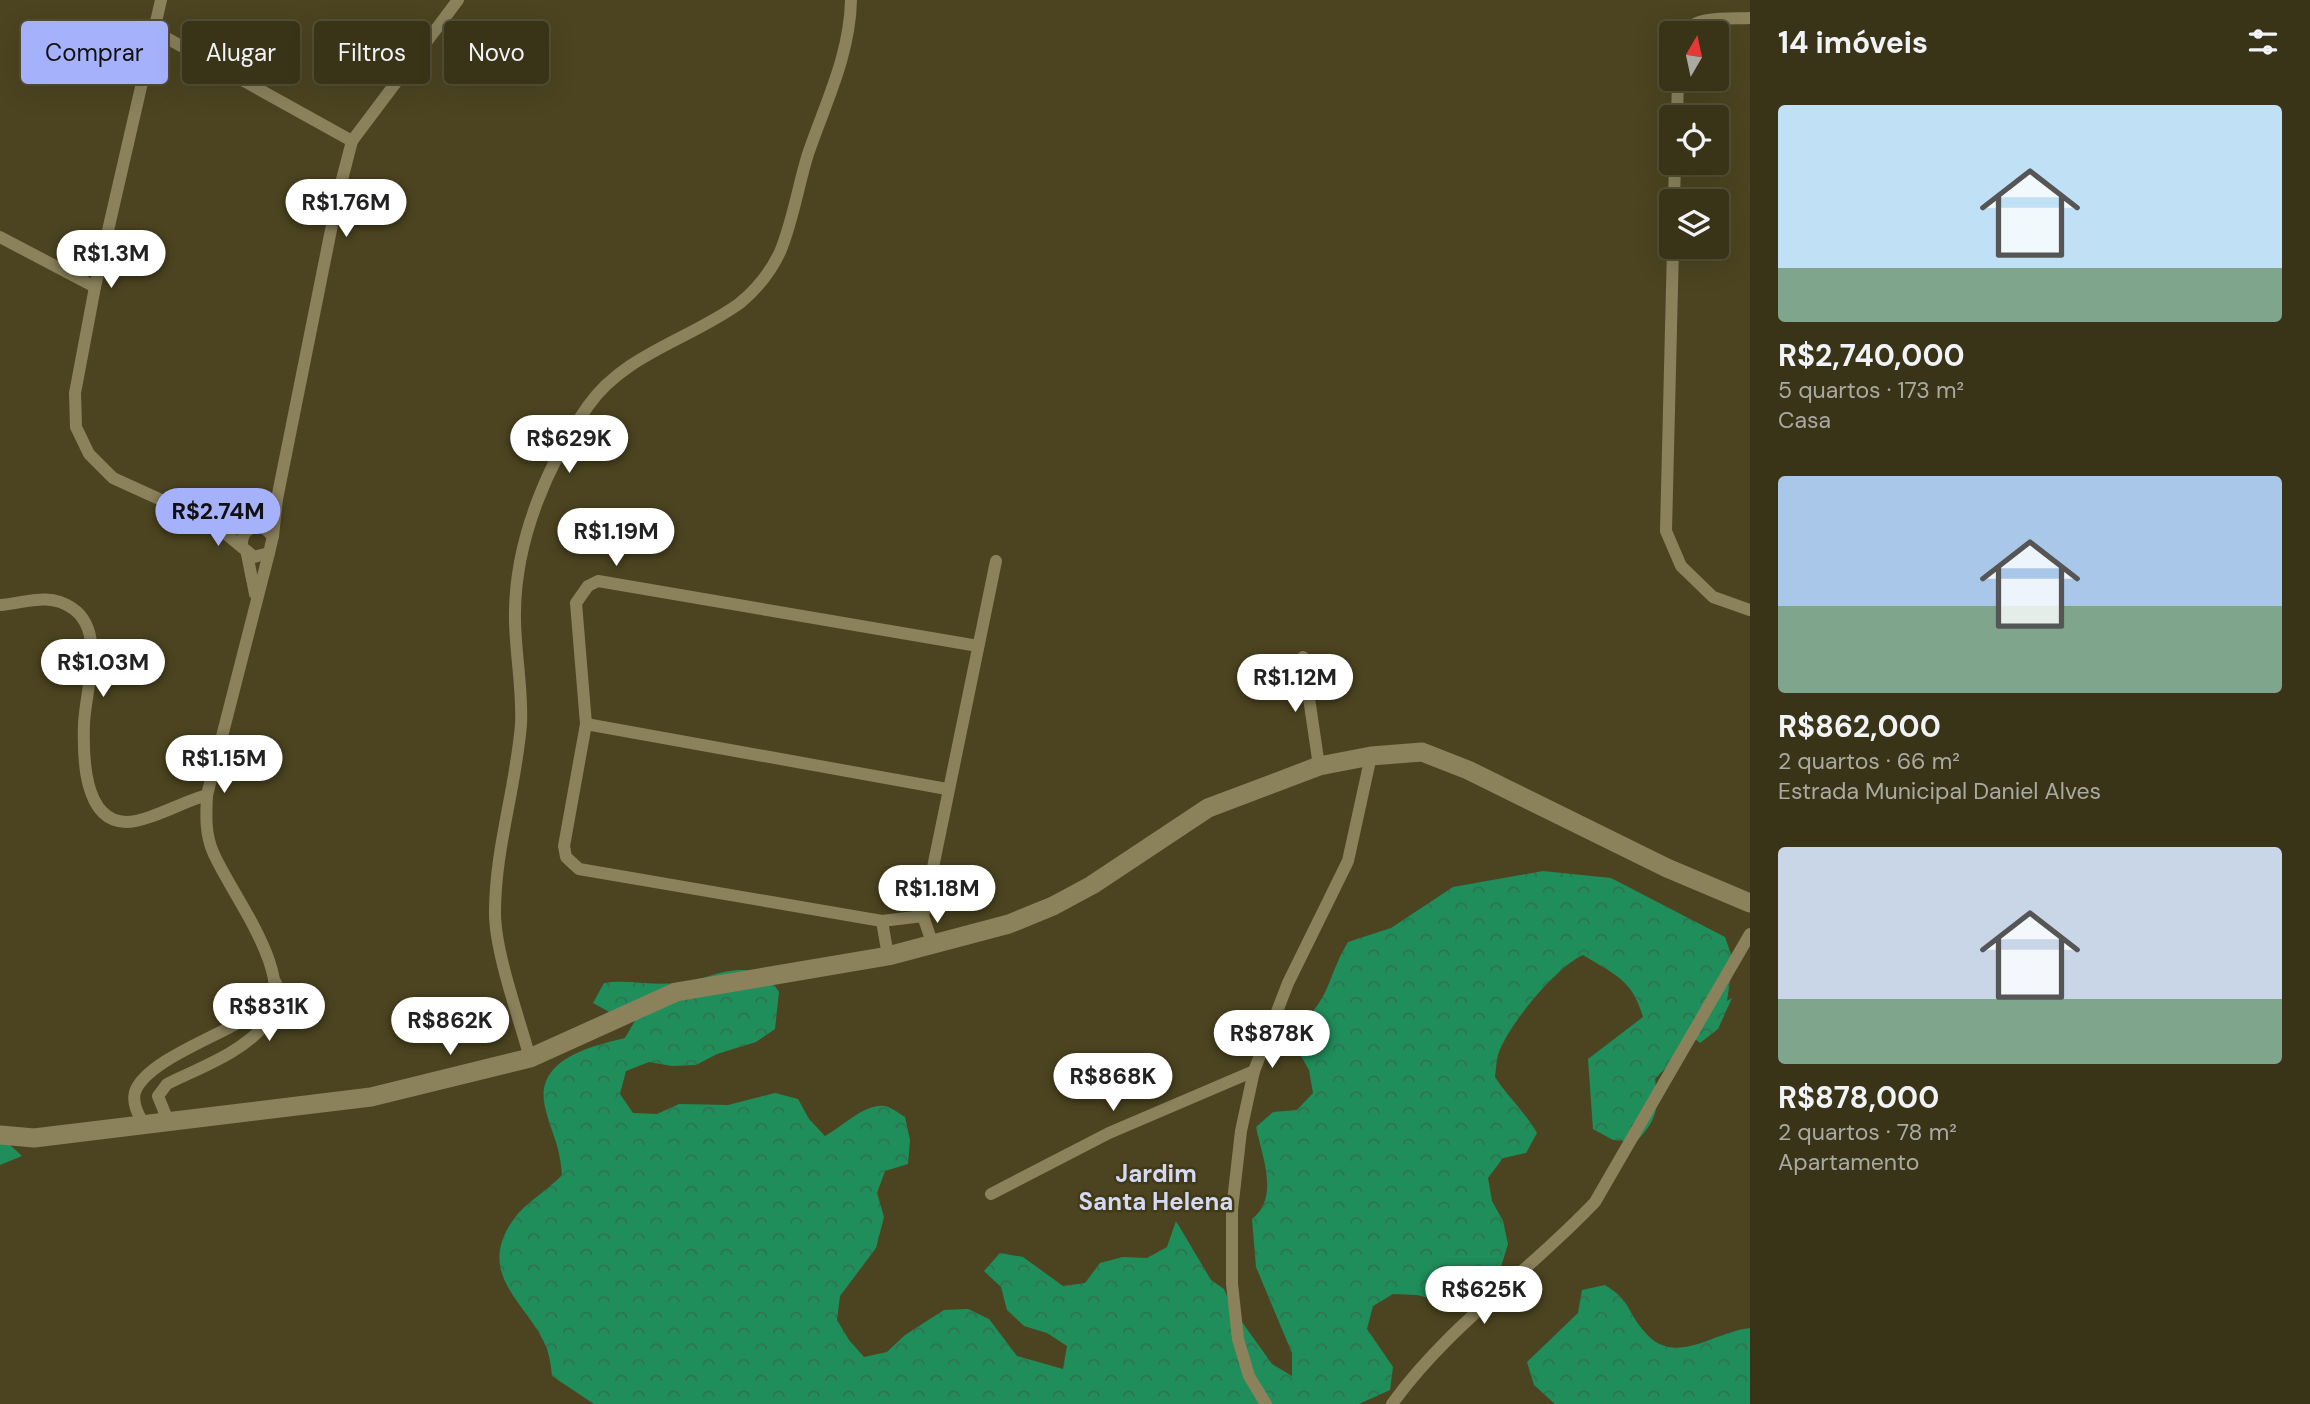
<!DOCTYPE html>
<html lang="pt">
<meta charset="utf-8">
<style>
body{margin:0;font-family:"DM Sans",sans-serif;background:#443f25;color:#f1f3f6;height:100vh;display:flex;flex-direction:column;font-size:26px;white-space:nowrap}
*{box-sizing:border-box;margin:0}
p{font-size:23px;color:#abaaa2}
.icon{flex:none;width:38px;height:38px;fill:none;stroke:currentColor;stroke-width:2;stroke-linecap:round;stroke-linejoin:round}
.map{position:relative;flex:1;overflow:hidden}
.side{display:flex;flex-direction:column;background:#393318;width:560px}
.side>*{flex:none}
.hud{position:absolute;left:21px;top:21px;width:665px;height:63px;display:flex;gap:14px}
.needle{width:46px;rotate:9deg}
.buttons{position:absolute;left:1659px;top:21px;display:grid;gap:14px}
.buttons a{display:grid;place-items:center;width:70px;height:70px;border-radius:7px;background:#393318;box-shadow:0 7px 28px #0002,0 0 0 2px #534e37;font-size:35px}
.price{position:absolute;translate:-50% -60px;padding:0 16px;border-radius:24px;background:#fff;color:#222;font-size:23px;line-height:46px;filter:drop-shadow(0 2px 4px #0008)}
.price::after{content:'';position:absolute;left:50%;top:42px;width:21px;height:16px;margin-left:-10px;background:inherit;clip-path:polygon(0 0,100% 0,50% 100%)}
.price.current{background:#a6b1fc;color:#111}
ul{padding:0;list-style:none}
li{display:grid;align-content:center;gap:14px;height:371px;padding:0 28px}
li span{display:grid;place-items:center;height:217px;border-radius:7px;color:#555}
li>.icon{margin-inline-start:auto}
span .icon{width:126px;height:126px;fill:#fffc;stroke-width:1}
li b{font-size:30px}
h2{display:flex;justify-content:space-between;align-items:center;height:84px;padding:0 28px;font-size:30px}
.chip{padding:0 24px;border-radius:7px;background:#393318;box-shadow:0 7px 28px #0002,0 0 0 2px #534e37;font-size:24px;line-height:63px}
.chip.current{background:#a6b1fc;color:#111}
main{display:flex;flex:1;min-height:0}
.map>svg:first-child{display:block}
.forest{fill:url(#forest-crowns)}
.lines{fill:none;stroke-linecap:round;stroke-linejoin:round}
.street{stroke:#8b825c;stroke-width:12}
.secondary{stroke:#8b825c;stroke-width:19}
.labels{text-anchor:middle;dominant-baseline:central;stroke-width:5;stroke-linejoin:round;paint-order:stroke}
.quarter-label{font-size:24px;font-weight:bold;fill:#d3d9f6;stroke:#423a15}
</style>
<main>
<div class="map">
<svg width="1750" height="1404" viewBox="0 0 1750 1404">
<defs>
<pattern id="forest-crowns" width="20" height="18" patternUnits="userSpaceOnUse" patternTransform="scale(1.75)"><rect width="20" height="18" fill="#1f8e5a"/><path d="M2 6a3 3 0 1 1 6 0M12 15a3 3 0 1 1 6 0" fill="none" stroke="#307250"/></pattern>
</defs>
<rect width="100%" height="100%" fill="#4c4420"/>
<g class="forest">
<path d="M1543,871l68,7 114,59 8,23 -6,41 5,-3 -14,31 -18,14 -6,-5 -39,41c4,30 2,41 -19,63l-23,-2 -20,-11 -5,-70 55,-42c-11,-38 -28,-42 -60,-62 -27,12 -76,71 -85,100 -2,7 -2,15 -3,22 13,20 30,35 42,56l-11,20 -23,5 -15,20 4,23 11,20 5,23 -7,23 -17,15 -44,19 -23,-6 -24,-1 -20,12 -6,23 26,38 -3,23 -31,14h-765l-42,-28c-1,-9 -2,-18 -5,-27 -17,-45 -71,-71 -36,-126 12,-19 35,-31 51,-48 -2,-31 -11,-42 -17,-68 -11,-48 47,-61 80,-69l11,-19 -23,-5 -20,-11 11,-20c24,-4 47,3 71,0 37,-3 50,-20 91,-10l13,19 -4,37 -19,13 -39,12 -21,11 -24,1 -23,-4 -23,9 -6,23 13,19 24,1 22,-10 49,1 47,-12 23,6 11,20 16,17c17,-9 40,-33 60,-30 6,1 15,8 20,11l5,23 -2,24 -23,7 -8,22 7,24 -8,31 -36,48 -3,24 12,20 15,17 23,-5 18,-17 39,-25 24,-1 21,10 28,37 46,13 4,-23 -20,-13 -23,-7 -17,-16 -6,-23 -17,-16 16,-18 23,4 40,29 22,-3 15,-20 23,-6 24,1 20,-11 9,-26 35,59 13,9 8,19 40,56 20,12v-23l-36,-86 -4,-48c28,-22 10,-62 4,-92l17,-15 24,-2 16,-17 -4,-23 -12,-21 2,-23c33,-30 28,-49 49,-84l43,-14 62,-41z"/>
<polygon points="0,1136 22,1156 0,1165"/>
<path d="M1605,1285c26,16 20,23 38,45 30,39 70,2 107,-2v76h-195l-21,-19 -7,-23 51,-49 4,-23z"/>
</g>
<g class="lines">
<g class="street">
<path d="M161,0l-66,287 -20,106 1,34 13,27 24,24 101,46 40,33 15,-4 4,-17 -10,-9c-14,-2 -22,6 -21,20"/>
<polyline points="154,31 352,141"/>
<path d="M1684,33c11,-18 47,-14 66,-15"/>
<polyline points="1677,117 1678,79"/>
<polyline points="1674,201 1675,163"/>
<polyline points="0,237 95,287"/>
<polyline points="1673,247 1666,531 1681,566 1713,597 1750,610"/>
<polyline points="214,524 250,528"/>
<polyline points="273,536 277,499 338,195 352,141 458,0"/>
<polyline points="247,554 255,594"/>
<path d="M0,605c25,-2 49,-13 72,3 35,23 13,83 12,116 -1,31 -1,97 42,98 22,0 58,-21 81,-27"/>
<polyline points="978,646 598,581 588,586 576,603 586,724 564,846 566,857 579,869 882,921 923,916 996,561"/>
<polyline points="1303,657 1319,766"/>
<polyline points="586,724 947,789"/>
<polyline points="923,916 933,945"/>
<polyline points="882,921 888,956"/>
<path d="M530,1058c-11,-40 -35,-106 -35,-145 0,-65 21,-125 26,-189 2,-37 -7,-76 -6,-113 1,-72 32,-146 73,-205 36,-52 103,-67 152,-103 17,-14 31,-32 40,-51 13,-31 18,-66 28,-98 17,-50 42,-99 43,-154"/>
<path d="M168,1121l-10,-25 9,-12c32,-16 77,-32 99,-61 34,-45 -35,-128 -53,-171 -8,-18 -7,-38 -6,-57l62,-242"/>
<path d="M143,1123c-5,-9 -11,-20 -8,-31 10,-30 83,-56 108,-72 14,-8 24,-25 33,-37"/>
<polyline points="991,1194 1109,1133 1254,1071"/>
<polyline points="1266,1404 1249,1376 1238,1339 1232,1284 1232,1210 1241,1131 1254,1071 1288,983 1348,861 1371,756"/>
<path d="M1392,1404c57,-79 137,-132 203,-202l155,-268"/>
</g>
<polyline class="secondary" points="0,1135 34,1138 371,1097 530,1058 676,992 888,956 1009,924 1053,906 1092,885 1208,808 1319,766 1371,756 1422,752 1468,770 1667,868 1750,903"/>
</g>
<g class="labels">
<g class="quarter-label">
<text x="1156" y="1173">Jardim<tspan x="1156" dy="28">Santa Helena</tspan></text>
</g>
</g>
</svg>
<div class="buttons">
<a><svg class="needle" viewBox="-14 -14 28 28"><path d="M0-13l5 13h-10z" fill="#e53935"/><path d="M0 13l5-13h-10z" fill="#abaaa2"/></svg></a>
<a><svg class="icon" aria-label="locate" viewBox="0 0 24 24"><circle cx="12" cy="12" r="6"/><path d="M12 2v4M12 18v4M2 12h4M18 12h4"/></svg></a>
<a><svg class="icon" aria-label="layers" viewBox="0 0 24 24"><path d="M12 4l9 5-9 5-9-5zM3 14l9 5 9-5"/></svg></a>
</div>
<b class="price" style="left:346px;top:239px">R$1.76M</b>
<b class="price" style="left:111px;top:290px">R$1.3M</b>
<b class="price" style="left:569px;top:475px">R$629K</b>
<b class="price current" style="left:218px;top:548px">R$2.74M</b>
<b class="price" style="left:616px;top:568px">R$1.19M</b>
<b class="price" style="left:103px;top:699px">R$1.03M</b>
<b class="price" style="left:1295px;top:714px">R$1.12M</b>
<b class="price" style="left:224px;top:795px">R$1.15M</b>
<b class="price" style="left:937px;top:925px">R$1.18M</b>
<b class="price" style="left:269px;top:1043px">R$831K</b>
<b class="price" style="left:450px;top:1057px">R$862K</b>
<b class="price" style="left:1272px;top:1070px">R$878K</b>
<b class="price" style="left:1113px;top:1113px">R$868K</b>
<b class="price" style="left:1484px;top:1326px">R$625K</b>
<div class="hud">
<a class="chip current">Comprar</a>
<a class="chip">Alugar</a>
<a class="chip">Filtros</a>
<a class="chip">Novo</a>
</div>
</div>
<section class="side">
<h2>14 imóveis<svg class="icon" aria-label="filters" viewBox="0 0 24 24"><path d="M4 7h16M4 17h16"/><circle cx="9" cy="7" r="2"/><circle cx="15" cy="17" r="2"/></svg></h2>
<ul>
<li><span style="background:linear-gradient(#bfe0f5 75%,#7fa58c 0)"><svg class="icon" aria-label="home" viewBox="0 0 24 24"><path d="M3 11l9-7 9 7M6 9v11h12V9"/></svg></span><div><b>R$2,740,000</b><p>5 quartos · 173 m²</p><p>Casa</p></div></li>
<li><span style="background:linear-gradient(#a9c7e8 60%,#7fa58c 0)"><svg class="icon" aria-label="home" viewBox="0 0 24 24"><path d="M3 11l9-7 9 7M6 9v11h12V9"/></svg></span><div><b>R$862,000</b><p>2 quartos · 66 m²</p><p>Estrada Municipal Daniel Alves</p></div></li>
<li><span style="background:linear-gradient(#c9d6e8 70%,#7fa58c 0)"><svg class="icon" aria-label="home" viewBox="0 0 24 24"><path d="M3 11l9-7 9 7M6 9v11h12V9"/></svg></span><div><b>R$878,000</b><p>2 quartos · 78 m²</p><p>Apartamento</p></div></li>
</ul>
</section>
</main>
